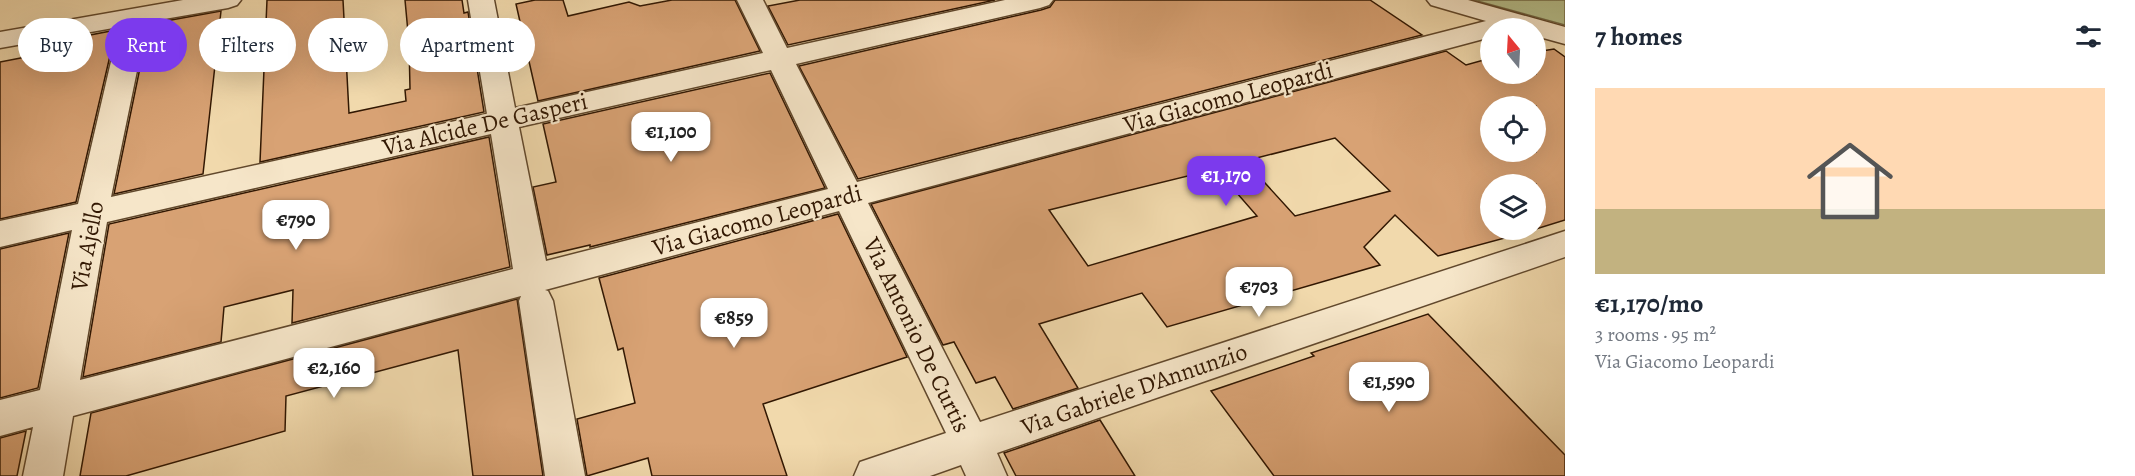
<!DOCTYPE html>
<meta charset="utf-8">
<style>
body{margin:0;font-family:Alegreya,serif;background:#f6f6f7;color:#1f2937;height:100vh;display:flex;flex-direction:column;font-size:22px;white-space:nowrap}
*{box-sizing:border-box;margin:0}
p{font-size:20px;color:#747a83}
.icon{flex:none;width:33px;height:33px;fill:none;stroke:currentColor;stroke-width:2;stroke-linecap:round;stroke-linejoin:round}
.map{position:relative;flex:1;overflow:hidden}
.sheet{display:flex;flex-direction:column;background:#fff;width:570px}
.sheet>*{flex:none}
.top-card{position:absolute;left:18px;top:18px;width:570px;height:54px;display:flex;gap:12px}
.needle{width:39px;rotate:342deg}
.controls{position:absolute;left:1480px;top:18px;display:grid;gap:12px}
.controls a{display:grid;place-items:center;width:66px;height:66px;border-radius:50%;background:#fff;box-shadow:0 6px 24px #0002;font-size:30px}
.price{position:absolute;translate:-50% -51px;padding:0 14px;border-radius:12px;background:#fff;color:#222;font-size:20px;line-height:39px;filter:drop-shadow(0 2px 3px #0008)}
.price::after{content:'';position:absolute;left:50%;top:36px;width:18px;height:14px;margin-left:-9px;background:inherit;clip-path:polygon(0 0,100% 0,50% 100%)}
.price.active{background:#7c3aed;color:#fff}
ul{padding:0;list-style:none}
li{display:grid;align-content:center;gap:12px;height:318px;padding:0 30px}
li+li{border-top:2px solid #e0e1e3}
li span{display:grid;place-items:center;height:186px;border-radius:0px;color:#555}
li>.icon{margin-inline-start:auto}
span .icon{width:108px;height:108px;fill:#fffc;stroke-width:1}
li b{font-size:26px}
h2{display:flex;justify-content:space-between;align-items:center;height:72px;padding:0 30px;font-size:26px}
.chip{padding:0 21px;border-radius:27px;background:#fff;box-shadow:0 6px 24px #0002;font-size:21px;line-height:54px}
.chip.active{background:#7c3aed;color:#fff}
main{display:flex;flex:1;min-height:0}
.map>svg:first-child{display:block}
.green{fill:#b6c08d;stroke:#746c48;stroke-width:1.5}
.building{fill:#d8a274;stroke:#311702;stroke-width:1.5;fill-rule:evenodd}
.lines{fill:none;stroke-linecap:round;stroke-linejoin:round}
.street-casing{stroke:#61482c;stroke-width:3}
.street{fill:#f6e6c9;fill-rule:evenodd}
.labels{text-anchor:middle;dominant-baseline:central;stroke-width:4.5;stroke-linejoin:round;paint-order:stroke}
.street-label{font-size:24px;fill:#311702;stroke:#f6e6c9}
</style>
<main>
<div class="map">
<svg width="1565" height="476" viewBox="0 0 1565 476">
<rect width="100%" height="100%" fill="#f1d9ac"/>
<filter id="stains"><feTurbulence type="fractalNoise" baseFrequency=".00333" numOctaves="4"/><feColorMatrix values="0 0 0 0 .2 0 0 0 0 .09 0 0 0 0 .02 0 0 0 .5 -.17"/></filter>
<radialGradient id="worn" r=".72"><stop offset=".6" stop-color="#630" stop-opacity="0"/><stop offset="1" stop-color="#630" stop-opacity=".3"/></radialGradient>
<polygon class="green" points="1474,0 1565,0 1565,25"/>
<g class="building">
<polygon points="267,0 343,0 349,113 406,101 405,90 410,89 409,43 405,0 462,0 464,13 468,12 484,112 260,162"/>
<polygon points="535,0 563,0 568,16 629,2 640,6 672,0 735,0 760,51 538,101 516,4"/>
<polygon points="800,0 995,0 788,45 768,6"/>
<polygon points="1055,0 1370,0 1422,35 858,179 799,66 1041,10 1050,7"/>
<polygon points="221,11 203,174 114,194 149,24"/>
<polygon points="116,30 76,202 0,219 0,62 77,47 80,37"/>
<path d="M1554,49l11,8v163l-29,9v-45h-45v46h43l-96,26 -43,-41 -31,32 16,18 -213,62 -25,-34 -103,31 39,64 -65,21 -18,-32 -19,6 -22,-41 -11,3 -72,-141 575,-153 20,14 25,-7v16h45v-22zM1491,106h45v46h-45zM1335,138l55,53 -95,25 -50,-55zM1216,169l41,47 -169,50 -39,-56z"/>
<polygon points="770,73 825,188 590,247 590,245 547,255 533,187 556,182 543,124"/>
<polygon points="489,137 510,267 292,323 293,290 224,307 221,342 83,377 109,224"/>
<polygon points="838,214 907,357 763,404 787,476 652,476 648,458 587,476 577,419 635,403 623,348 618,350 599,278"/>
<polygon points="69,233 38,388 0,398 0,249"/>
<polygon points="517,299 543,476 473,476 458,350 286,396 285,431 126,476 80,476 91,413"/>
<polygon points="1428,314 1565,455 1565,476 1274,476 1211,391 1314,356 1311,353"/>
<polygon points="1100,420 1135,476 1016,476 1004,453"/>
<polygon points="26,431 17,476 0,476 0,438"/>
</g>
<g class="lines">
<defs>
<path id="street" d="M183,0h58l-4,5 -9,3 -81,14 -36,175 376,-83 -19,-114h26l21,108 248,-55 -26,-53h26l24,48 218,-48h48l-4,5 -9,3 -244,56 61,118 629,-161 -55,-16 -4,-5h41l97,27v17l-29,-8v-8h-45v9l-623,166 112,219 585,-191v26l-568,196 10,23h-41l-5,-11 -31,11h-76l6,-14 86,-29 -107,-222 -294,79 3,1 5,10 32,175h-40l-26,-175 2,-5 -448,120 -10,60h-40l10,-49 -33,9v-36l40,-10 32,-160 -72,17v-26l78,-17 41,-177 -119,21v-16zM771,70l57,119 -282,72 -27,-134zM491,134l22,135 -433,111 27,-158z"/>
</defs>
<use href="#street" class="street-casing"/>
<use href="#street" class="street"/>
</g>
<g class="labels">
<g class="street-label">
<text transform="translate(1228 97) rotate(-15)">Via Giacomo Leopardi</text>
<text transform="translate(485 124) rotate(-13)">Via Alcide De Gasperi</text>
<text transform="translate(757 220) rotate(-15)">Via Giacomo Leopardi</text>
<text transform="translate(87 246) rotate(-79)">Via Ajello</text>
<text transform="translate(917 335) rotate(64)">Via Antonio De Curtis</text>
<text transform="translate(1134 389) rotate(-19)">Via Gabriele D'Annunzio</text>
</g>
</g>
<rect width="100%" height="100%" filter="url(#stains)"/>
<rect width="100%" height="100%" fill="url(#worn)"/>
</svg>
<div class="controls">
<a><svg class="needle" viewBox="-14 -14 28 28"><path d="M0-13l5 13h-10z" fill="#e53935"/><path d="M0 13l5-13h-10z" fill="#747a83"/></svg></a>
<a><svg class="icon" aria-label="locate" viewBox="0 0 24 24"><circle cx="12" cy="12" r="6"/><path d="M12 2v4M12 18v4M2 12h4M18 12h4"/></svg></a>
<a><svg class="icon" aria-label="layers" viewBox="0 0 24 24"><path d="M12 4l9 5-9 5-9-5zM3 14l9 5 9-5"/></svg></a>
</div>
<b class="price" style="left:671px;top:163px">€1,100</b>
<b class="price active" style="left:1226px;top:207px">€1,170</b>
<b class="price" style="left:296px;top:251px">€790</b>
<b class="price" style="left:1259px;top:318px">€703</b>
<b class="price" style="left:734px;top:349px">€859</b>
<b class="price" style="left:334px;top:399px">€2,160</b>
<b class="price" style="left:1389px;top:413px">€1,590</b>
<div class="top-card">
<a class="chip">Buy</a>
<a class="chip active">Rent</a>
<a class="chip">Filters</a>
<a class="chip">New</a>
<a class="chip">Apartment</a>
</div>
</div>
<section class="sheet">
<h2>7 homes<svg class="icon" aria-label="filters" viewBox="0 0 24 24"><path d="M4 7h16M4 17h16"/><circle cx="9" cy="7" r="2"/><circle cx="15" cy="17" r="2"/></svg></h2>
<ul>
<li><span style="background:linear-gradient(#ffd9b3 65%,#c2b280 0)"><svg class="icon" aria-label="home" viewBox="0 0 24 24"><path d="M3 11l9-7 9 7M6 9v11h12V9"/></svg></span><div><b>€1,170/mo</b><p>3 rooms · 95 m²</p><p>Via Giacomo Leopardi</p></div></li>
</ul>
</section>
</main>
